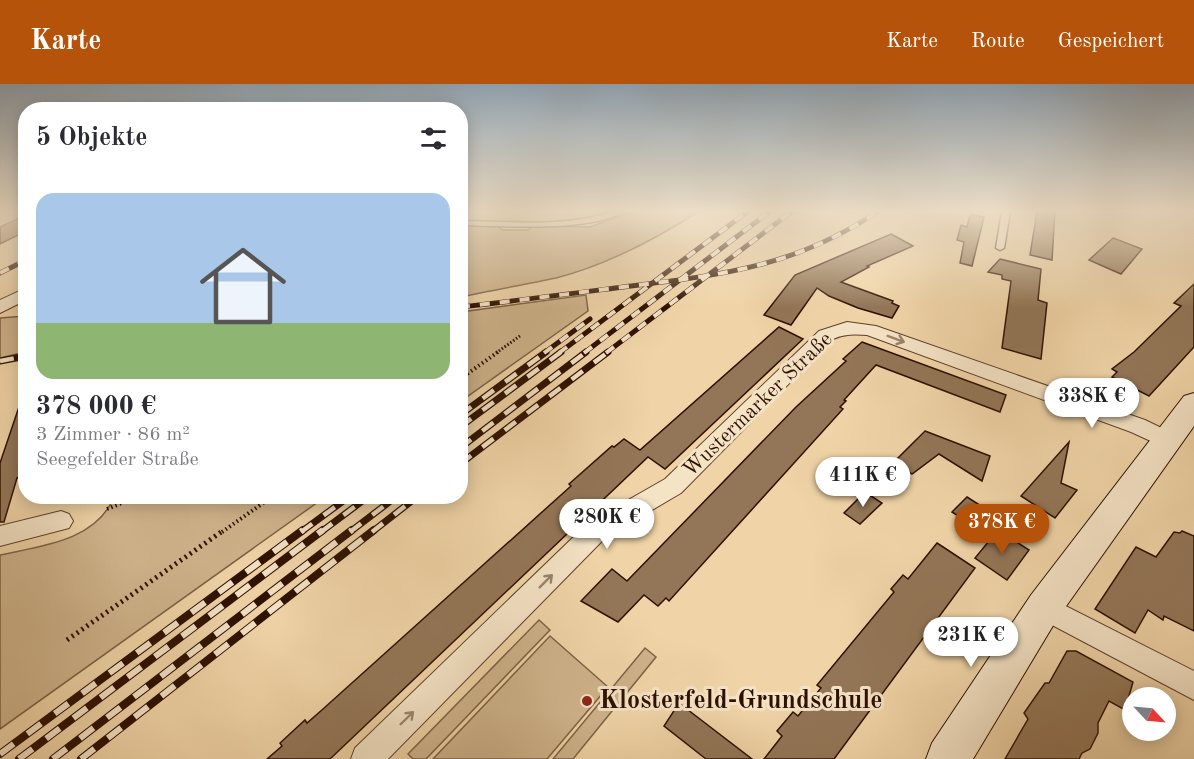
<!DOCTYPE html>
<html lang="de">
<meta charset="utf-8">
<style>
body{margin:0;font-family:"Old Standard TT",serif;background:#f2f2f3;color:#2b2b33;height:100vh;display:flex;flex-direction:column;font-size:22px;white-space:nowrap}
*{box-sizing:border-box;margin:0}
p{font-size:20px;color:#7c7c81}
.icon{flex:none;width:33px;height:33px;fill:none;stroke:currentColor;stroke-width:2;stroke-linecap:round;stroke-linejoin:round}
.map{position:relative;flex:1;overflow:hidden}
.side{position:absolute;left:18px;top:18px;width:450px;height:402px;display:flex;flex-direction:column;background:#fff;border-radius:24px;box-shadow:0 3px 15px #0003}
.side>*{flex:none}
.needle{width:39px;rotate:116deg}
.tools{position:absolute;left:1122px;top:603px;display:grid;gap:12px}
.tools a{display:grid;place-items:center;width:54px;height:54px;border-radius:50%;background:#fff;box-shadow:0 3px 15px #0003;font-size:30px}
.price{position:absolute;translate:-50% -51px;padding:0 14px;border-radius:21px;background:#fff;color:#222;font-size:20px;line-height:39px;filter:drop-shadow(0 2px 3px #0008)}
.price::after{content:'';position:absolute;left:50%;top:36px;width:18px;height:14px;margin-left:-9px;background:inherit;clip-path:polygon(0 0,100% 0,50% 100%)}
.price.current{background:#b45309;color:#fff}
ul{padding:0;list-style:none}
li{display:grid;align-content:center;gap:12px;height:318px;padding:0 18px}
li+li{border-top:2px solid #e1e1e2}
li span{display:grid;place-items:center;height:186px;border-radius:18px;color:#555}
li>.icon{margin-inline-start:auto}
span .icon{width:108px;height:108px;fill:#fffc;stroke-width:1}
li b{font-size:26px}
h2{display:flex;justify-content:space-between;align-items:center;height:72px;padding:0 18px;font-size:26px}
header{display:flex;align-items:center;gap:36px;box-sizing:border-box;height:84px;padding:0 30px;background:#b45309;color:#fff}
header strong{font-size:28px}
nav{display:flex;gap:33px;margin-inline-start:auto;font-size:21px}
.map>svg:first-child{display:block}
.green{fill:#cfb38b;stroke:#7e6246;stroke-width:1.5}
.building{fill:#937657;stroke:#2e1000;stroke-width:1.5}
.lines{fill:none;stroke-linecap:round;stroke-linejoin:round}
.lane-casing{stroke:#5e412a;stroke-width:3}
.street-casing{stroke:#5e412a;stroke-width:2}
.secondary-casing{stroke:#2e1000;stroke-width:2}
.path-far2{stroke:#2e1000;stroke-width:3;stroke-dasharray:1.5 2;stroke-linecap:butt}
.path-far1{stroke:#2e1000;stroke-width:4;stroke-dasharray:1.5 3;stroke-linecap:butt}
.path{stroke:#2e1000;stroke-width:5;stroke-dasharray:2 4;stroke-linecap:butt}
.lane{fill:#f5e3c6;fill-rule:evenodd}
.street{fill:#f5e3c6;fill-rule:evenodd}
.secondary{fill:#f5e3c6;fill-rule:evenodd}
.rail-far2-casing{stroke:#2e1000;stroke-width:5}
.rail-far1-casing{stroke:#2e1000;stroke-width:7}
.rail-casing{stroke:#2e1000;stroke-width:8}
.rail-far2{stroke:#f5e3c6;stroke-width:4;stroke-dasharray:10;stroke-linecap:butt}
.rail-far1{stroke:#f5e3c6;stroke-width:4.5;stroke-dasharray:14;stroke-linecap:butt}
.rail{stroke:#f5e3c6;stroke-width:6;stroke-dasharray:17;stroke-linecap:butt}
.oneway{stroke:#9b846d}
.poi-dot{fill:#8f2418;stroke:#f5e3c6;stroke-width:2}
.labels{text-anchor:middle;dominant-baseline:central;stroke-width:6;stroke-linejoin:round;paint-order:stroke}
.street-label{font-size:21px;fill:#2e1000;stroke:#f5e3c6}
.near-poi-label{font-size:26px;font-weight:bold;fill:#2e1000;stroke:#f5e3c6;text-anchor:start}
</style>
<header>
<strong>Karte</strong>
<nav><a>Karte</a><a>Route</a><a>Gespeichert</a></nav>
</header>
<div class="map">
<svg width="1194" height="675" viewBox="0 0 1194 675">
<rect width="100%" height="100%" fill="#f0d4a7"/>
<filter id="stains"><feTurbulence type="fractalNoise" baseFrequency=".00333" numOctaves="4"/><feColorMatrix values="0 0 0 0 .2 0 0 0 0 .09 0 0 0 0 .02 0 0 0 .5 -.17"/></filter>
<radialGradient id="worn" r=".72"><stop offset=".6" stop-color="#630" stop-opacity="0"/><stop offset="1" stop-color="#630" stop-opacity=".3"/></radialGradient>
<g class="green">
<path d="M632,128h66c-44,28 -91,53 -142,66 -32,7 -64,12 -95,19v-37l3,-2 -3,-2v-33l36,2 5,5h26l6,-4 56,1z"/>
<polygon points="586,211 588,227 461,317 461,228"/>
<polygon points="25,232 25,268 0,274 0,234"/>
<path d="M114,413h211l-325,232v-174c41,-9 96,-14 114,-58z"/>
<polygon points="539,536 550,546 426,675 413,675 408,670"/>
<polygon points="550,552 608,603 547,675 433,675"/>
<polygon points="645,564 656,573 573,675 553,675"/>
</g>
<g class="building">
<polygon points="1037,128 1055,128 1052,176 1030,171"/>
<polygon points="970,130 984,133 972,182 960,179 964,158 957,156 961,141 967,143"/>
<polygon points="26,131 26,147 0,160 0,143"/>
<polygon points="891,150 913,162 867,182 869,183 841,198 893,217 892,219 899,222 892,234 858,224 829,212 817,204 791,241 764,231 795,191"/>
<polygon points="1113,154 1142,165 1121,190 1089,176"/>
<polygon points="1000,175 1041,185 1038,216 1047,219 1041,275 1002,264 1011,197 1002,195 1002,191 988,188"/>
<polygon points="1194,200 1194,263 1149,312 1112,293 1117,288 1112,285 1134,268 1181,222 1174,219"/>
<polygon points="779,243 803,255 665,385 648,373 330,675 267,675 282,662 280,659 305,636 307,639 323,625 571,402 569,400 612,362 614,363 624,355 640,366"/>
<polygon points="862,258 1006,311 1000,328 876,281 844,316 846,317 840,323 843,325 669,517 666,514 658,522 644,511 618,538 581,517 612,485 627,497 796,323 846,277 843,275"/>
<polygon points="23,311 26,311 26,392 17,394 4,438 0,438 0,379"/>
<polygon points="925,347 990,372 982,397 939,370 912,390 894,378"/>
<polygon points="1069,358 1061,399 1077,406 1055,434 1021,412"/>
<polygon points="865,408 882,419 860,440 844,429"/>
<polygon points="967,413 992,429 979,445 952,428"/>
<polygon points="998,446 1029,466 1007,496 975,474"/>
<polygon points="1182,447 1194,452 1194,547 1164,532 1163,536 1148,526 1135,549 1095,525 1136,463 1156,473 1174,448 1180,449"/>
<polygon points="937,459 975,484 834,675 764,675 782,652 777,647 793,628 798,632 821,604 817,601 894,508 891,505 903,491 908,495"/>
<polygon points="1067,567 1076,567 1133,598 1125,626 1109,617 1098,639 1098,649 1090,665 1082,669 1079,675 1005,675 1028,635 1024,629 1045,599 1049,599"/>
<polygon points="679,619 752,675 706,675 664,642"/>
</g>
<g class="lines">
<defs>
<g id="lane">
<path d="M611,128h12c-34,20 -122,14 -163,13v-4c49,0 104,7 151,-9z"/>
<polygon points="1002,128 1010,128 1004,164 1000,166 996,164"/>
</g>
<g id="street">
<polygon points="26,204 26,216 0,229 0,216"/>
<path d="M847,238l29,4 269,94 29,14 3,6 -3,6 -8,2 -35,-16 -264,-97c-13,-1 -23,-1 -34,4l-152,154 -75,44 -218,222h-37l4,-11 233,-225 77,-44 154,-148z"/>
<polygon points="61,427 69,430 73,437 69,444 0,462 0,442"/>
<polygon points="1044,511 1194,587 1194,616 1035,532 1031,523 1035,514"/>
</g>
<polygon id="secondary" points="1194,309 1194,342 1057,535 973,675 926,675 932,659 1031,511 1184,312"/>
</defs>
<use href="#lane" class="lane-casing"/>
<use href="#street" class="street-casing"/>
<use href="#secondary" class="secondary-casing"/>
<polyline class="path-far2" points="496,269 520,252"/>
<g class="path-far1">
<polyline points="460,295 498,268"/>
<polyline points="107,425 139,412"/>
<polyline points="222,448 273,412"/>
</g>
<polyline class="path" points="67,556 224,446"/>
<use href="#lane" class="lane"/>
<use href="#street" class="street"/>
<use href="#secondary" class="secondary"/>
<defs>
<g id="rail-far2">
<polyline points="0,189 26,176"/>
<path d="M460,223c54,-6 108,-13 163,-20 97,-12 170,-19 254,-75"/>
<polyline points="544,269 590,235"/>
<polyline points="559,269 747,128"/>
<polyline points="584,269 769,128"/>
<polyline points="606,269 791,128"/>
</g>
<g id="rail-far1">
<polyline points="0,277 26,272"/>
<polyline points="460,331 546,268"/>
<polyline points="460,343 561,268"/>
<polyline points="460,364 586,268"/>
<polyline points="460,380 608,268"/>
<polyline points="301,448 350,412"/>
<polyline points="321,448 369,412"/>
<polyline points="350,448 397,412"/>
<polyline points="372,448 418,412"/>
</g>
<g id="rail">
<polyline points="0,670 303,446"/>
<polyline points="19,675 323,446"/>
<polyline points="53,675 352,446"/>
<polyline points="81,675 374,446"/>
</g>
</defs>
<use href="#rail-far2" class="rail-far2-casing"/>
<use href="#rail-far1" class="rail-far1-casing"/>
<use href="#rail" class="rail-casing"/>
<use href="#rail-far2" class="rail-far2"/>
<use href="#rail-far1" class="rail-far1"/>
<use href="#rail" class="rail"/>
</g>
<defs><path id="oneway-shaft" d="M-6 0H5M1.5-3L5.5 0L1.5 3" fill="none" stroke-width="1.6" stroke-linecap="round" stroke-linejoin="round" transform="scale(1.5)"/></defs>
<g class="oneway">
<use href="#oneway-shaft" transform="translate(896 255) rotate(20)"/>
<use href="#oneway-shaft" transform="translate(546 497) rotate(-45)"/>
<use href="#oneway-shaft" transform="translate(407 634) rotate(-44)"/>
</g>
<linearGradient id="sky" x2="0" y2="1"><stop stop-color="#91a6b7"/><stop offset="0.57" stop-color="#f8ecd7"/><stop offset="1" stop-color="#f8ecd7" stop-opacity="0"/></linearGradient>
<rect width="1194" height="223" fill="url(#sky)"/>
<circle class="poi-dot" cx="587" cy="617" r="6"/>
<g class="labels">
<g class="street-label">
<text transform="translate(758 321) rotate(-44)">Wustermarker Straße</text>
</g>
<g class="near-poi-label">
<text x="599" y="617">Klosterfeld-Grundschule</text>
</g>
</g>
<rect width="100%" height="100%" filter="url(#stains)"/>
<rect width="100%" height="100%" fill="url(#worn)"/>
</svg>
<div class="tools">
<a><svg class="needle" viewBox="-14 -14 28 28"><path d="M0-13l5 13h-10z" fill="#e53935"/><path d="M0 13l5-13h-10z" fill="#7c7c81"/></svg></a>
</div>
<b class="price" style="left:1092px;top:345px">338K €</b>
<b class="price" style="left:863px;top:424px">411K €</b>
<b class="price" style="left:607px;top:466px">280K €</b>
<b class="price current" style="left:1002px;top:471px">378K €</b>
<b class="price" style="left:971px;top:584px">231K €</b>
<section class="side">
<h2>5 Objekte<svg class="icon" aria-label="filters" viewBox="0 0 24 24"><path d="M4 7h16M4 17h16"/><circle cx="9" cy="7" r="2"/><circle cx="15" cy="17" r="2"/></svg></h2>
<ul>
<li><span style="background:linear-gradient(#a9c7e8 70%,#8fb573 0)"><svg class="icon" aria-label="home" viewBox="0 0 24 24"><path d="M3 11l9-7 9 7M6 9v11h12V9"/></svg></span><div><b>378 000 €</b><p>3 Zimmer · 86 m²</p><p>Seegefelder Straße</p></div></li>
</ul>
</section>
</div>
